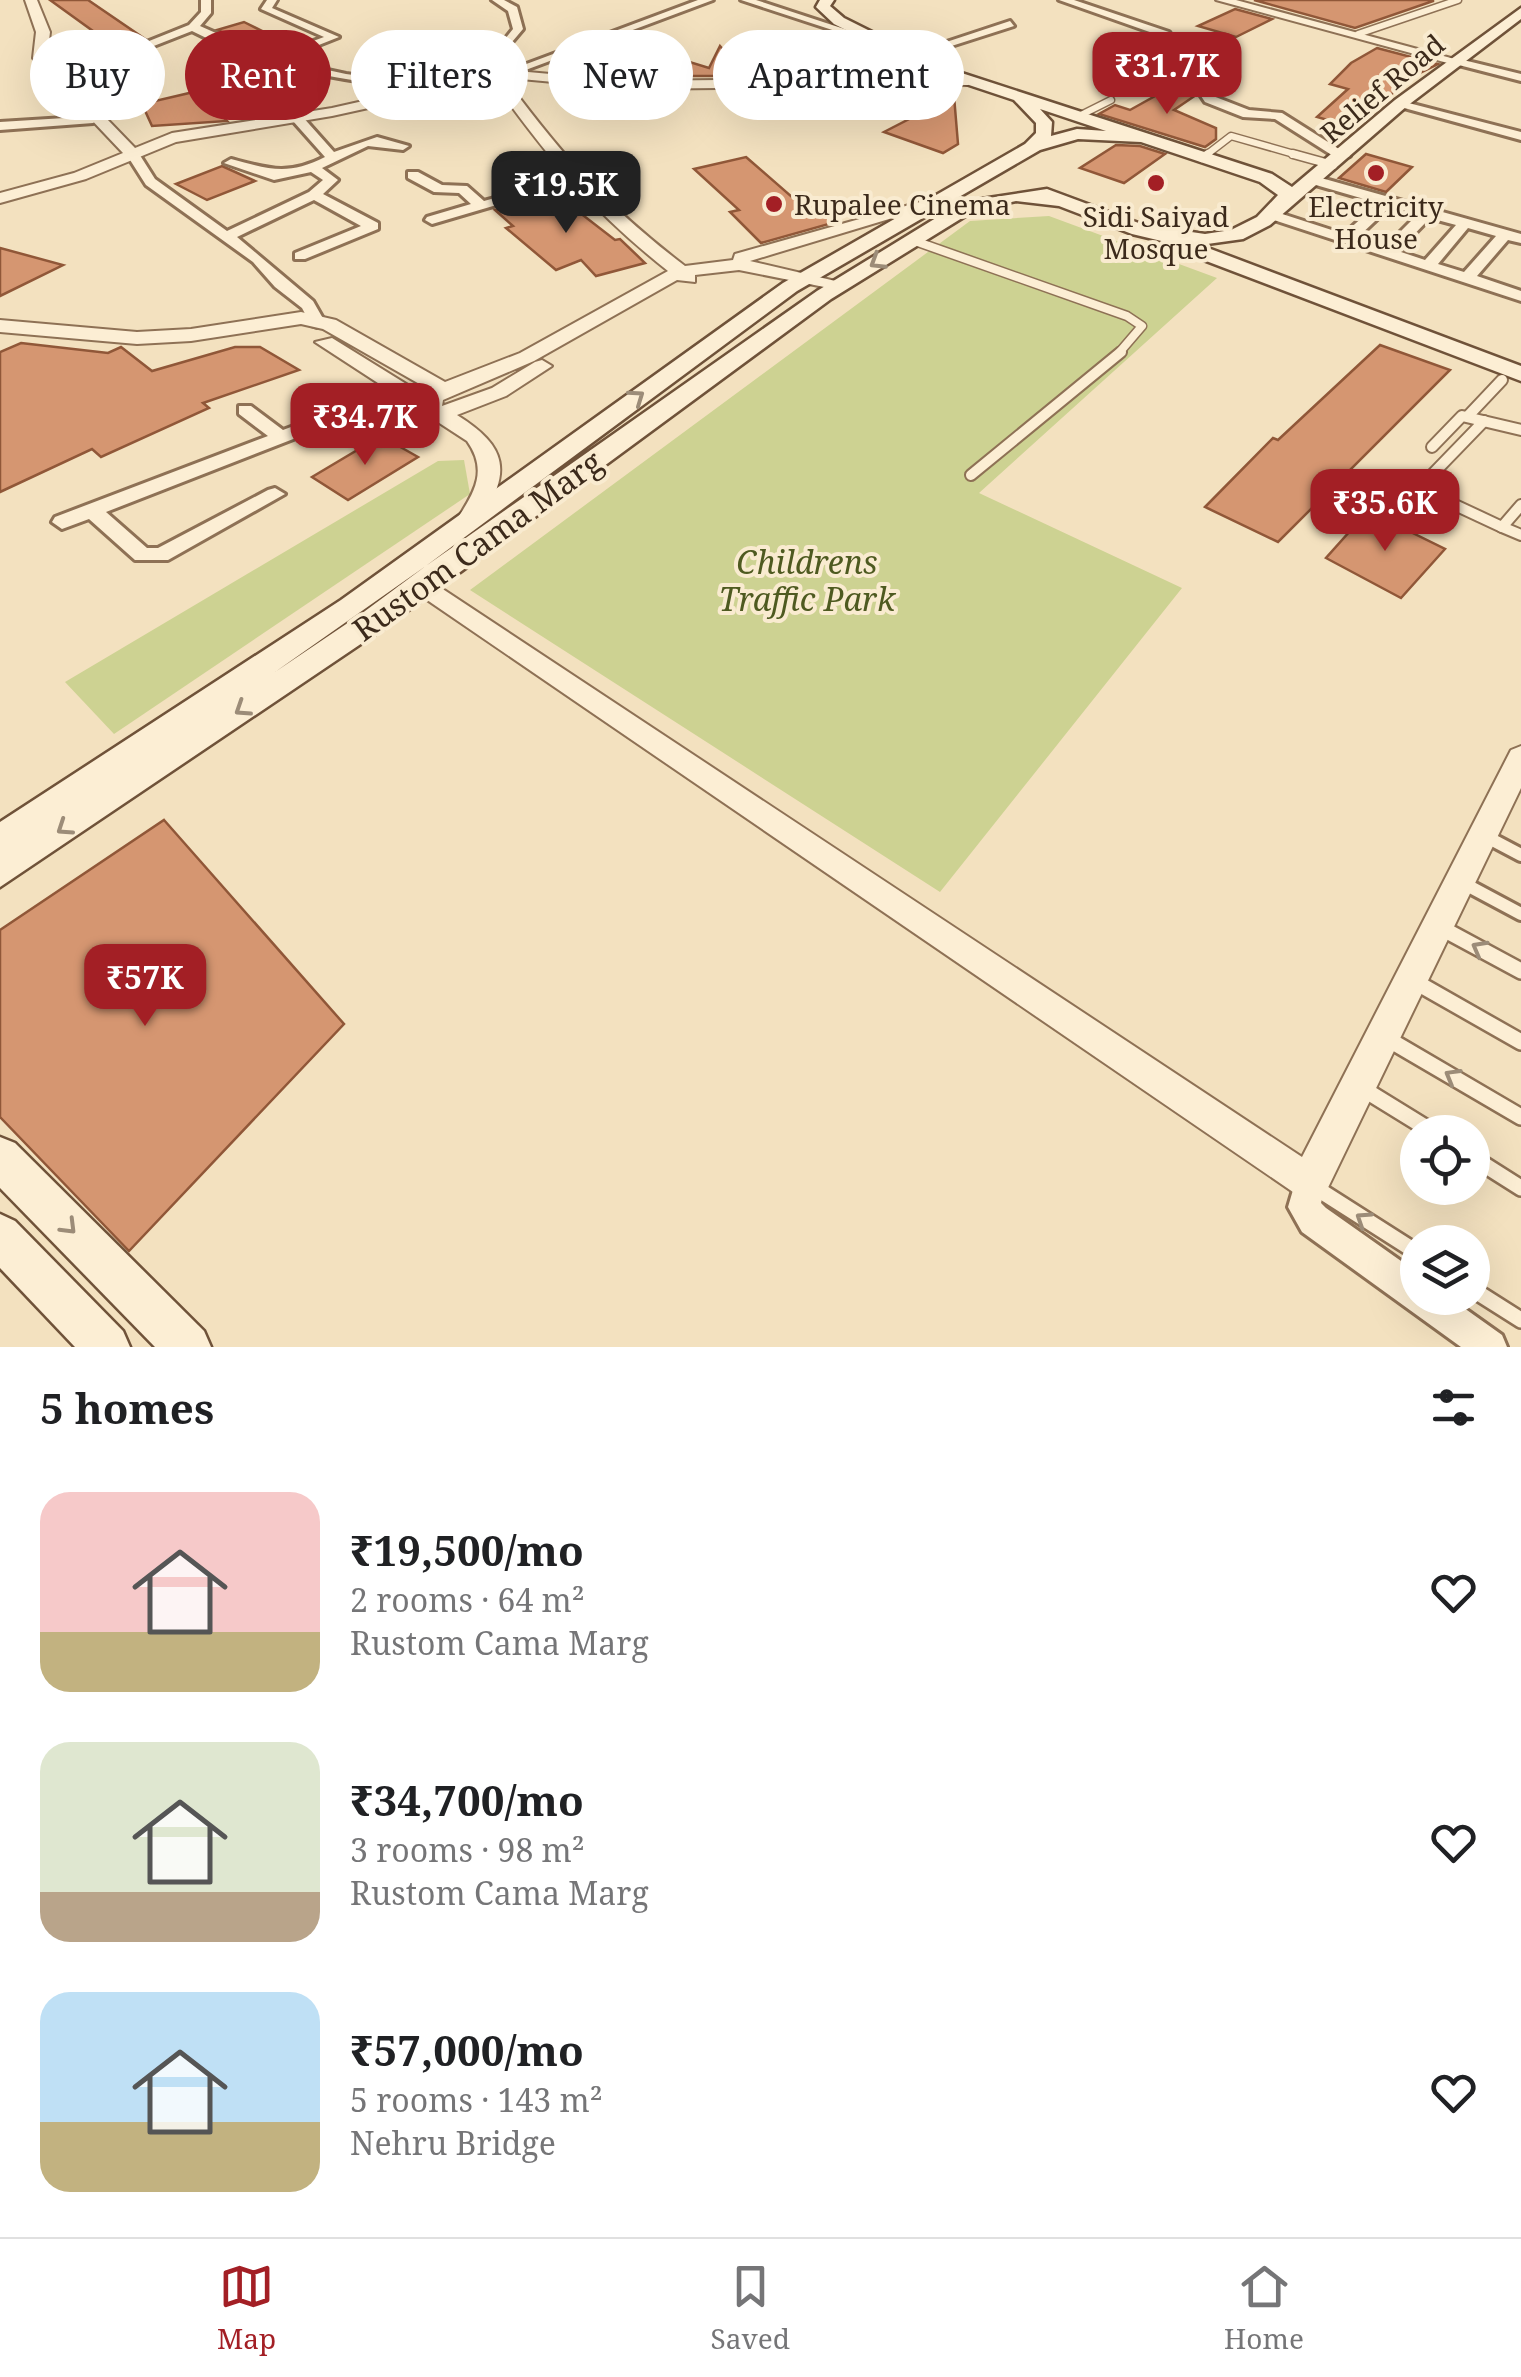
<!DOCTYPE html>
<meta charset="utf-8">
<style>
body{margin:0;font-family:"Noto Serif",serif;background:#f2f2f2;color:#202124;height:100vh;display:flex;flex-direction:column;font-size:38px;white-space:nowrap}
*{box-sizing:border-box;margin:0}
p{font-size:32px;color:#757577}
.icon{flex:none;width:55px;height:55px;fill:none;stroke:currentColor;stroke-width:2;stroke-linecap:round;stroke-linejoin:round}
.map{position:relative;height:1347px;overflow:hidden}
.details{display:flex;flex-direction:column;background:#fff;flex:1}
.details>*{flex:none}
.banner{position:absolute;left:30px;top:30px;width:1000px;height:90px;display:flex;gap:20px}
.fabs{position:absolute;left:1400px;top:1115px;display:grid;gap:20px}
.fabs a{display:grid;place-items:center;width:90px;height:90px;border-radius:50%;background:#fff;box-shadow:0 10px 40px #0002;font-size:50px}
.price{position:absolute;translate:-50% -85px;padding:0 22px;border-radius:20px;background:#a31f25;color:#fff;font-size:32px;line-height:65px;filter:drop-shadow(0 2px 5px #0008)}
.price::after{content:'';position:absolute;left:50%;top:60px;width:30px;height:22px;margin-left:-15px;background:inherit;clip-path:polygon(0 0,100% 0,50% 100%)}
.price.current{background:#222;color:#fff}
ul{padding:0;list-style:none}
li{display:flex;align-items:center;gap:30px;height:250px;padding:0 40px}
li span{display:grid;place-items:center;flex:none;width:280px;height:200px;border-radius:30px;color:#555}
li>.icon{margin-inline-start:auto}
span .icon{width:120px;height:120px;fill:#fffc;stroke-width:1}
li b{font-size:42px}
h2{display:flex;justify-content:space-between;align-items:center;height:120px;padding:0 40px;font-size:42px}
.chip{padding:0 35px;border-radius:45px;background:#fff;box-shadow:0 10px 40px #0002;font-size:35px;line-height:90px}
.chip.current{background:#a31f25;color:#fff}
.menu{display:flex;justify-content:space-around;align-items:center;height:140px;border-top:2px solid #e0e0e0;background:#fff;font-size:28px;color:#757577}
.menu a{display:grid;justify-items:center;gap:5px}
.menu .current{color:#a31f25}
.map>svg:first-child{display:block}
.green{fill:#cdd292}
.building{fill:#d59671;stroke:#905738;stroke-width:2.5}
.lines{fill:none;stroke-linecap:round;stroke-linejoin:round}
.service-far4-casing{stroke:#8e7155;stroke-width:9}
.service-far3-casing{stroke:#8e7155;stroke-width:11}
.service-far2-casing{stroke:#8e7155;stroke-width:14}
.service-far1-casing{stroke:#8e7155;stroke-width:18}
.service-casing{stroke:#8e7155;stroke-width:20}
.minor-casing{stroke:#8e7155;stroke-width:6}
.tertiary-casing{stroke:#8e7155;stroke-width:4}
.secondary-casing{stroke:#6f5239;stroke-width:5}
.service-far4{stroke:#fceed4;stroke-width:6}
.service-far3{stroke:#fceed4;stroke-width:8}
.service-far2{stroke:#fceed4;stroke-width:10}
.service-far1{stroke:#fceed4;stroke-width:12}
.service{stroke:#fceed4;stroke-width:15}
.minor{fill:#fceed4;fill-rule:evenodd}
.tertiary{fill:#fceed4;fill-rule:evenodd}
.secondary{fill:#fceed4;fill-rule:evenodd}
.oneway{stroke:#9c8c78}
.poi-dot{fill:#a31f25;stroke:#f9ebd0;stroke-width:4}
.labels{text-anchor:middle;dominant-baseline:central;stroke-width:8;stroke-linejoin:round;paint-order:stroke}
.far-street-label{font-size:28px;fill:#3c2a1b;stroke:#f9ebd0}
.far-poi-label{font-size:28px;fill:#3c2a1b;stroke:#f9ebd0}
.street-label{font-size:32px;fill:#3c2a1b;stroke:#f9ebd0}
.park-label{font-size:32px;font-style:italic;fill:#4e5a20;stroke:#f9ebd0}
</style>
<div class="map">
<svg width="1521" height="1347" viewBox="0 0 1521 1347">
<rect width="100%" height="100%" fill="#f3e1bf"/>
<g class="green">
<polygon points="1049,216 1217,278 979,493 1182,588 940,892 470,590 970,221"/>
<polygon points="464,460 470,494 114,734 65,682 438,461"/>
</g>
<g class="building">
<polygon points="50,0 88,0 145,39 118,49"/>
<polygon points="1254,0 1433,0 1433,1 1355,28"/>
<polygon points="1235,9 1272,19 1236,37 1198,26"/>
<polygon points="244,22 280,40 256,47 217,30"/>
<polygon points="720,46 746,76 625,76 667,55 709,68"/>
<polygon points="1377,48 1438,64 1412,77 1352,127 1317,117 1348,89 1330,84 1351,63"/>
<polygon points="1175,85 1196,95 1174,110 1216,128 1216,139 1205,147 1099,114 1115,105 1130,110"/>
<polygon points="198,91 227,121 152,126 142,104"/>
<polygon points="913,94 954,96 958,144 943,153 884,132 913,117"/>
<polygon points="1116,145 1140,146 1165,154 1124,183 1080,168"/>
<polygon points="1366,154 1412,167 1386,192 1339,178"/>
<polygon points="746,157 793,198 806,195 836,222 761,243 730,212 739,210 694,169"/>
<polygon points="222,166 255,181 207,200 176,184"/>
<polygon points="553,192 615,240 620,239 645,263 596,276 581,260 556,270 506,228 513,226 495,210"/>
<polygon points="0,248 63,265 0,296"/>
<polygon points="21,343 108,353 121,347 152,371 235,347 260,347 299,370 203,403 209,408 101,457 92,449 0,492 0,352"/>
<polygon points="1380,345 1450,370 1278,542 1205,507 1273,438 1278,440"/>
<polygon points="381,436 418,457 348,500 312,477"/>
<polygon points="1368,511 1445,549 1401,598 1326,558"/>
<polygon points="164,820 344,1024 129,1251 0,1117 0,930"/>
</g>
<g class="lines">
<defs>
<g id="service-far4">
<polyline points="1358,34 1458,0"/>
<polyline points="1077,117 1111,100"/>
<polyline points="1205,156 1231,136 1301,156"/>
</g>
<g id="service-far3">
<polyline points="1293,154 1333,165"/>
<polyline points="1202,158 1208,154"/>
<polyline points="912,240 1127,316 1142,326 1118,354"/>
</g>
<g id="service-far2">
<polyline points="1468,416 1502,380"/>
<polyline points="1484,421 1424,483 1425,491 1502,527 1521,505"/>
<polyline points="1432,447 1462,416 1521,430"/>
<polyline points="971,475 1121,352"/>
<polyline points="1502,527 1521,535"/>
</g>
<g id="service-far1">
<polyline points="1485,836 1521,855"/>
<polyline points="1463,883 1521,914"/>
<polyline points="1441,928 1449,933"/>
</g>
<g id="service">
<polyline points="1445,930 1521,971"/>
<polyline points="1412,980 1521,1042"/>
<polyline points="1386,1038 1521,1117"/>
<polyline points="1360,1087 1433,1132"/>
<polyline points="1472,1157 1521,1188"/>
<polyline points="1316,1188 1418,1253"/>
<polyline points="1472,1289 1521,1320"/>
</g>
<g id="minor">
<path d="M201,0h10v13l-11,13 70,31 54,-20 -63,-28 6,-9h10l-5,8 67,29 -58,23 65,14 105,14 -6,4c-89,-10 -172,-19 -253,-61l-125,49 -10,-2 132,-53 12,-13z"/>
<polygon points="492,0 504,0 517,7 523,29 491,67 485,64 513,29 508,11"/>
<polygon points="698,0 713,0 523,71 513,69"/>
<polygon points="741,0 756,0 881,41 872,43"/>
<polygon points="1059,0 1074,0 1169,32 1213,96 1249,110 1282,113 1350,156 1338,159 1275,119 1243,117 1205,102 1161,36"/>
<polygon points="1010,21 1014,26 914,58 904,56"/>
<polygon points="1455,58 1521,74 1521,81 1451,63"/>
<polygon points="935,66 939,71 892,84 886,81"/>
<polygon points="1397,100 1521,132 1521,140 1397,106"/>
<path d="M293,115h8l33,37 43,-15 32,9 -6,4 -35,-4 -46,22 16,12 -15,14 55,29v6l-73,30h-10v-6l66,-27 -47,-26 -77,37 76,64 12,21 -8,5 -6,-2 -9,-17 -27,-21 -22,-25 -107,-77 -21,-33 11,-3 19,30 72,52 82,-39 14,-12 -12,-8 -37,8 -50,-17 7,-4c38,10 57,17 94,-2l-32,-36z"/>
<polygon points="97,116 99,119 93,123 0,130 0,122"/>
<polygon points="408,172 418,172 442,185 467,186 484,201 575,176 582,180 432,224 425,220 427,217 471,204 459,193 434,192 408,178"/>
<path d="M1314,176l207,58v9l-13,-3 -31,36 44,15v10l-256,-84 -2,-3 7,-4 74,24 34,-31 -69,-20v-6zM1391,206l27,8 -33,33 -28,-9zM1430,218l26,7 -31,35 -27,-9zM1468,228l28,8 -32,36 -26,-8z"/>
<polygon points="403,385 412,390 409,394 106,512 147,548 158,548 268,490 275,488 285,494 168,560 135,560 89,519 62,529 52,522 55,517 268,436 239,414 239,406 251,406 283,430"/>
<polygon points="1309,1168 1320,1173 1325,1184 1321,1203 1326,1208 1418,1273 1418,1298 1450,1298 1502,1335 1507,1347 1461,1347 1302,1232 1288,1207 1298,1173"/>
</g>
<g id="tertiary">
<path d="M25,0h12l13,32 -3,25 88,91 37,-15 160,-25 129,-29 4,-11 26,-8 29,3 8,9 101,9 339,-4 7,4 -7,4 -339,4 -108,-10 -11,6c56,75 100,124 175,181l48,-6 2,-6 199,-56 8,5 -192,58 94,22v8l-105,-21 -44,5v7l-18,-2 -143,81 -91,39 -1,6 50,-18 43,-26 7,-2 10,6 -46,30 -49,19c51,32 55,57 22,107l-8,2 -12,-8c17,-26 28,-47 8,-75l-152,-99 17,-4 92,57 6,-5 -107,-61 -22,-5 -110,17 -54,3 -137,-12v-12l137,12 54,-3 110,-17 35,8 109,62 75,-29 148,-82c-73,-58 -116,-108 -170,-183l-25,-3 -141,31 -156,26 -90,37 -86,24v-10l74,-20 49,-20 -90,-95 3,-26zM492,68l19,2 2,2 -18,8 -20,-4z"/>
<polygon points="1216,0 1236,0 1462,61 1455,65"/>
<polygon points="423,576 1302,1157 1511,750 1521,746 1521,788 1323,1198 1309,1203 414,591 410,585 414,579"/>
</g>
<g id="secondary">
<path d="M820,0h14l-4,6 14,12 96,48 332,108 20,13 103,-87 126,-92v11l-114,87 -137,119 -27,14 -43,6 321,121v15l-349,-133 -2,-5 -38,-9 -73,-28 -43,-5 -41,9 -144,89 -451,332 -380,256v-65l341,-222 442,-317 242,-139 11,-11v-10l-22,-23 -84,-28 -96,-48 -18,-17zM1040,109l66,22 -29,-2 -26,7 1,-14zM1078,139l63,3 119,40 18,13 -21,22 -26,13 -26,4 -61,-9 -97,-36 -85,13 -145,89 -542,381 86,-58 436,-323 243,-141z"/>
<polygon points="0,1137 15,1143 204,1331 211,1347 155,1347 0,1188"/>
<polygon points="0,1214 15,1221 123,1331 130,1347 75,1347 0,1268"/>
</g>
</defs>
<use href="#service-far4" class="service-far4-casing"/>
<use href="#service-far3" class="service-far3-casing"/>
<use href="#service-far2" class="service-far2-casing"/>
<use href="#service-far1" class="service-far1-casing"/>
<use href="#service" class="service-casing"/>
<use href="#minor" class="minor-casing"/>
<use href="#tertiary" class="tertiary-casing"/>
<use href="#secondary" class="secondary-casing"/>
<use href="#service-far4" class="service-far4"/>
<use href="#service-far3" class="service-far3"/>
<use href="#service-far2" class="service-far2"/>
<use href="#service-far1" class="service-far1"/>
<use href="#service" class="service"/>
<use href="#minor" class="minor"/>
<use href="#tertiary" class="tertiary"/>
<use href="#secondary" class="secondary"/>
</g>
<defs><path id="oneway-chevron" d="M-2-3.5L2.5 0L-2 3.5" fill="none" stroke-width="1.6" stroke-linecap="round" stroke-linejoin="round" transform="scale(2.5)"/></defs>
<g class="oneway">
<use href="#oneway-chevron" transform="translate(877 262) rotate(148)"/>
<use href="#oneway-chevron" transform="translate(637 397) rotate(-35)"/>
<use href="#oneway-chevron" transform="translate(242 709) rotate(147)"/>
<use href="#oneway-chevron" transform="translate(64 828) rotate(146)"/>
<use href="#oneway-chevron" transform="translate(1479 948) rotate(-151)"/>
<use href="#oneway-chevron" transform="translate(1452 1076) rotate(-150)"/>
<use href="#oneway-chevron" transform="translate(1363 1219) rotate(-147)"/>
<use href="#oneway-chevron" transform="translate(69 1227) rotate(45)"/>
</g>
<g class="poi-dot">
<circle cx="1376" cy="173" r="10"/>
<circle cx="1156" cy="183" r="10"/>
<circle cx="774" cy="204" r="10"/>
</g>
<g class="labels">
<g class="far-street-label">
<text transform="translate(1382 88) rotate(-40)">Relief Road</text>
</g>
<g class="far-poi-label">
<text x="794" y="204" text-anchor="start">Rupalee Cinema</text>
<text x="1376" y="206">Electricity<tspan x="1376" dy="32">House</tspan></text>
<text x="1156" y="216">Sidi Saiyad<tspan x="1156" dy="32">Mosque</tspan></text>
</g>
<g class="street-label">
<text transform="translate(477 545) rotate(-36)">Rustom Cama Marg</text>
</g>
<g class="park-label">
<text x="807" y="561">Childrens<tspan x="807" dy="37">Traffic Park</tspan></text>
</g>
</g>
</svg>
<div class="fabs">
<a><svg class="icon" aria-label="locate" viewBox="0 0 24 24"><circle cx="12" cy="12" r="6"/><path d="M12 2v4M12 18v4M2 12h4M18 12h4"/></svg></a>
<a><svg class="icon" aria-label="layers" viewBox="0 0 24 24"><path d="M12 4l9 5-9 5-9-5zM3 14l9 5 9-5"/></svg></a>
</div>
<b class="price" style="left:1167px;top:117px">₹31.7K</b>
<b class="price current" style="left:566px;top:236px">₹19.5K</b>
<b class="price" style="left:365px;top:468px">₹34.7K</b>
<b class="price" style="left:1385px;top:554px">₹35.6K</b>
<b class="price" style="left:145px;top:1029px">₹57K</b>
<div class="banner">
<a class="chip">Buy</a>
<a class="chip current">Rent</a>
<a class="chip">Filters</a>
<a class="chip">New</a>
<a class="chip">Apartment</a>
</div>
</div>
<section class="details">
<h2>5 homes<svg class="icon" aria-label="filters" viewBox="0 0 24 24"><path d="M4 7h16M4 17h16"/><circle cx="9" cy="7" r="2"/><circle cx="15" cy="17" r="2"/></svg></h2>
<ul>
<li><span style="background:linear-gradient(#f6c9c9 70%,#c2b280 0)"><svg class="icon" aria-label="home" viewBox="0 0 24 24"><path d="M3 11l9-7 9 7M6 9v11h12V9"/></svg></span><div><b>₹19,500/mo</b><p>2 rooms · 64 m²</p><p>Rustom Cama Marg</p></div><svg class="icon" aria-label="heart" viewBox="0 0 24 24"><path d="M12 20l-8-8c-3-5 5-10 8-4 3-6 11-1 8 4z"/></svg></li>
<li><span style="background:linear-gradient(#dfe7d0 75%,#b9a48a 0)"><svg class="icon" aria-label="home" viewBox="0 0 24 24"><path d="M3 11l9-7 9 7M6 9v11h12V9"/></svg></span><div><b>₹34,700/mo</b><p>3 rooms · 98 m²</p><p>Rustom Cama Marg</p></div><svg class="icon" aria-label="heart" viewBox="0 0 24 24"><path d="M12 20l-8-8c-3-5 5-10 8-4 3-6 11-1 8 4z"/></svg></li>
<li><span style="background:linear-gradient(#bfe0f5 65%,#c2b280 0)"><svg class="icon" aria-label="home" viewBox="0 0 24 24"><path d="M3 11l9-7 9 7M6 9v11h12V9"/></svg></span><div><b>₹57,000/mo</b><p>5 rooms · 143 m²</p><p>Nehru Bridge</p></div><svg class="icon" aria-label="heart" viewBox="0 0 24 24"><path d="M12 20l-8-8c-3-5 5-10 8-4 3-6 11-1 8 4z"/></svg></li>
</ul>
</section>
<nav class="menu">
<a class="current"><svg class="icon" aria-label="map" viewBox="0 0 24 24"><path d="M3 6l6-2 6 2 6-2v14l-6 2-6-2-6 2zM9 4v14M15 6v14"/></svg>Map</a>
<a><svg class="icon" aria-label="saved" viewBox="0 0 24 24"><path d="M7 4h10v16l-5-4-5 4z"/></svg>Saved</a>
<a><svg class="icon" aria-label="home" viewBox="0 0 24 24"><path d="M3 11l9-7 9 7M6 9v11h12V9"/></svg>Home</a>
</nav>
